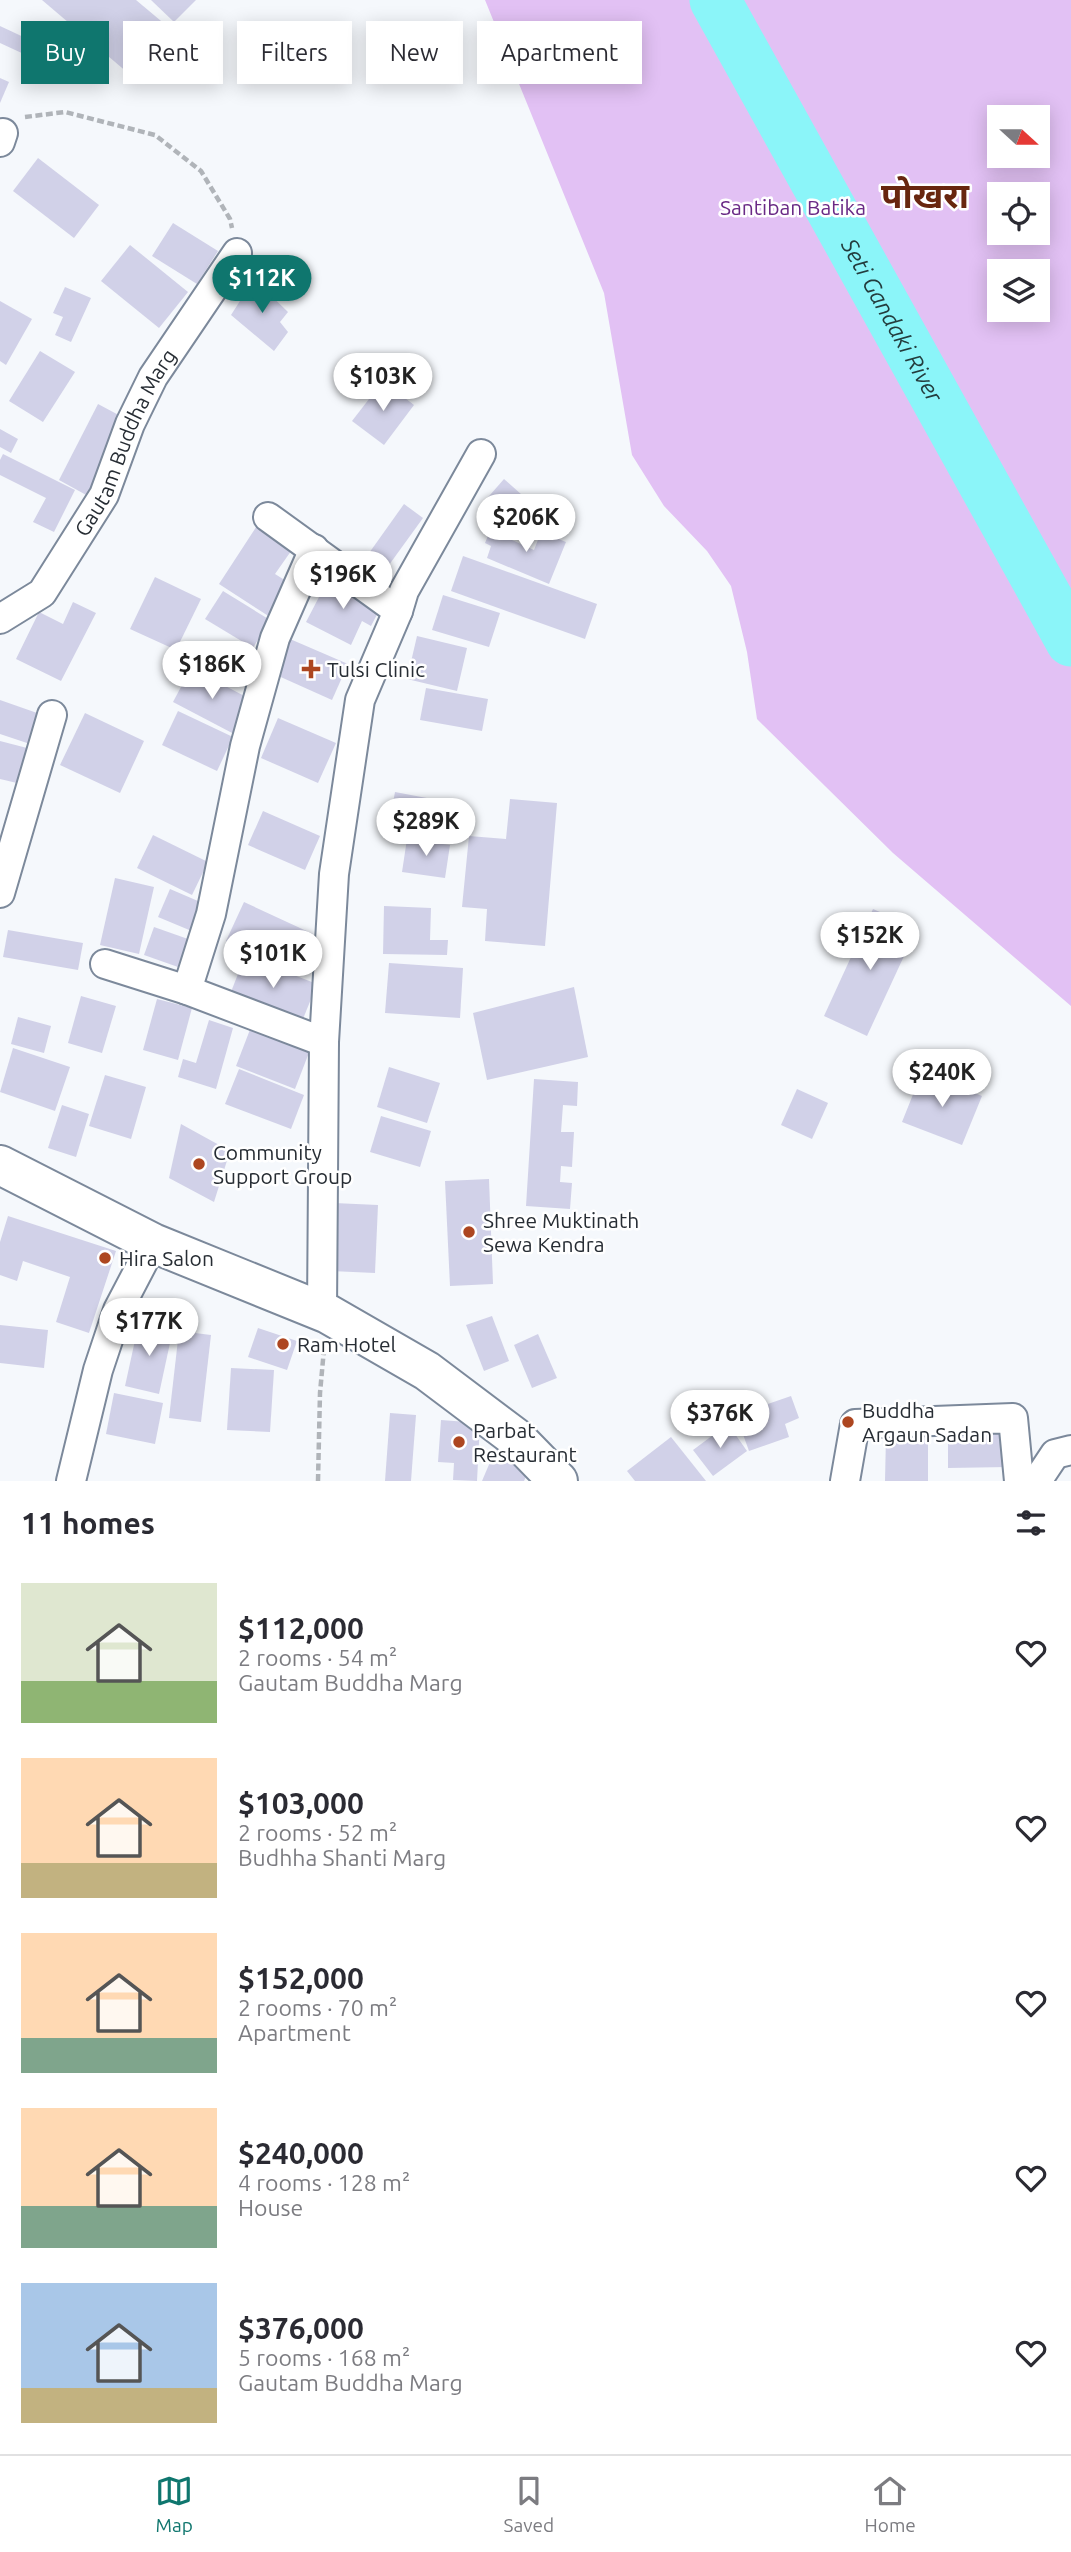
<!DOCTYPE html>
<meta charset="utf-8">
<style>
body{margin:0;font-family:Ubuntu,"Noto Sans Devanagari",sans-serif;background:#f7f7f7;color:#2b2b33;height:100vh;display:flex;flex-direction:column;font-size:26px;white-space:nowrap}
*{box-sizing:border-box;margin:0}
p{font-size:23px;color:#7c7c81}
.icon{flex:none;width:38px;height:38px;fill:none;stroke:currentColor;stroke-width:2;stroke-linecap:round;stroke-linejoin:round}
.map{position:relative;height:1481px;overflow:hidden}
.panel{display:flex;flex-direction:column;background:#fff;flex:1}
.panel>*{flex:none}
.top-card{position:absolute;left:21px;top:21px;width:700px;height:63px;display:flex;gap:14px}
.needle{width:46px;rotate:111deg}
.tools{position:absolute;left:987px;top:105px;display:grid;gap:14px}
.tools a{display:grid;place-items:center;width:63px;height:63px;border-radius:0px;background:#fff;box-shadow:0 4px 18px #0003;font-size:35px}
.price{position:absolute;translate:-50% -60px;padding:0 16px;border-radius:24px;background:#fff;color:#222;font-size:23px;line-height:46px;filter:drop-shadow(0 2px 4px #0008)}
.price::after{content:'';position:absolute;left:50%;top:42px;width:21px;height:16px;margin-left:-10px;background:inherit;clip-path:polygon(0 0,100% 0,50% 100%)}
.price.active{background:#0f766e;color:#fff}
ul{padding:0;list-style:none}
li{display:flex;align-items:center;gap:21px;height:175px;padding:0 21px}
li span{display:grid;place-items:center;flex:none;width:196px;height:140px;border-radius:0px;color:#555}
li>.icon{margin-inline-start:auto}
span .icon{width:84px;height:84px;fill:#fffc;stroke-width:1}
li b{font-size:30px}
h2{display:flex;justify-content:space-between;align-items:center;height:84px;padding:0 21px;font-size:30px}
.chip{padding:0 24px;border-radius:0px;background:#fff;box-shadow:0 4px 18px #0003;font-size:24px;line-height:63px}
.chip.active{background:#0f766e;color:#fff}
.menu{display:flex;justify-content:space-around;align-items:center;height:98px;border-top:2px solid #e1e1e2;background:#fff;font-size:19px;color:#7c7c81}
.menu a{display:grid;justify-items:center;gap:4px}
.menu .active{color:#0f766e}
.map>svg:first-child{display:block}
.green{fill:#e2c1f4;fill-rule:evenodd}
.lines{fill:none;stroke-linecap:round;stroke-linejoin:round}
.river{stroke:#8bf5f9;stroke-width:51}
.building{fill:#d1d1e8}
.street-casing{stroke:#7c899b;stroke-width:32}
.secondary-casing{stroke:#7c899b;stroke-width:42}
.path{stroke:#b0b4b9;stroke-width:4.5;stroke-dasharray:7 3.5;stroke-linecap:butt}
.street{stroke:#fff;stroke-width:28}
.secondary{stroke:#fff;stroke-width:38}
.poi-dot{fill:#ad4620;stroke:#fff;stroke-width:2.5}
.labels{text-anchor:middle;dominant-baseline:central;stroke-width:5;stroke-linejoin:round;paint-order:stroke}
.park-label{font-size:21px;fill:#692985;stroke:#fff}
.street-label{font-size:21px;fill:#272d34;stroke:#fff}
.poi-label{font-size:21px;fill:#272d34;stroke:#fff;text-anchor:start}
.water-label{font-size:23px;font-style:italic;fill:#233c3d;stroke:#fff}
.town-label{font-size:35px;font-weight:bold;fill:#68260f;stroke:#fff}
</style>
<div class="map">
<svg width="1071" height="1481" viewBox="0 0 1071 1481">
<rect width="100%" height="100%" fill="#f5f8fc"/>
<path class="green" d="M485,0h586v1006l-178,-153 -136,-134 -10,-67 -16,-66 -24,-35 -43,-45 -32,-51 -28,-162zM999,117h39v39h-39zM999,194h39v39h-39zM999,271h39v39h-39z"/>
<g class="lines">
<path class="river" id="s1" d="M715,0l356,641"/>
</g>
<g class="building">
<polygon points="42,0 136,0 167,26 128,73"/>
<polygon points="151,0 196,0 174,22"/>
<polygon points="0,26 32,41 26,55 0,43"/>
<polygon points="0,78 9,82 0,103"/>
<polygon points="38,158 99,205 74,238 13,191"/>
<polygon points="173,223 218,251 197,284 152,256"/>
<polygon points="130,245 188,292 159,328 101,281"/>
<polygon points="254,279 288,312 280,322 288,332 274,351 231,315"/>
<polygon points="65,287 91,298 71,342 55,335 63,317 53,313"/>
<polygon points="0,301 32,319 6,365 0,361"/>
<polygon points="40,351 75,372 43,422 9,401"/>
<polygon points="383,381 414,405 384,445 352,421"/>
<polygon points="98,404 128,420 88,496 59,480"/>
<polygon points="0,429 18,439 11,453 0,447"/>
<polygon points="3,454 75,490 54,532 33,522 46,498 0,475 0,460"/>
<polygon points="504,479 549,519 527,543 483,503"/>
<polygon points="404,504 423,518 381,576 362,563"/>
<polygon points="260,521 296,544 275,574 291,584 270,617 219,584"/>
<polygon points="492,526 514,535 512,540 534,550 541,532 566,542 549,584 487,558 491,546 485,543"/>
<polygon points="463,556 597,604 585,639 451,591"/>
<polygon points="330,576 383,603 371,626 362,621 351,645 306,622"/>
<polygon points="155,577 201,599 176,650 130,629"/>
<polygon points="223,591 270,620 253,648 205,619"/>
<polygon points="443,595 500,613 489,647 432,630"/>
<polygon points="73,602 96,613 61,681 16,659 39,612 63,624"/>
<polygon points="417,636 467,648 457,691 407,679"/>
<polygon points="290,639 348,664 332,700 274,674"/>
<polygon points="191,668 252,700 234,734 173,702"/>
<polygon points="426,688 488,699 482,731 420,720"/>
<polygon points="0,700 40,714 30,744 0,734"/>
<polygon points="178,711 233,737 217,771 162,745"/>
<polygon points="85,713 144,741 120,793 60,765"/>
<polygon points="278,718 336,743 318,783 261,758"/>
<polygon points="0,741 27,748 17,783 0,779"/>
<polygon points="395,792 448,802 440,840 388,829"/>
<polygon points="510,799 557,803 545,946 485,941 487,909 462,907 469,836 506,839"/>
<polygon points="263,811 320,836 305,870 248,845"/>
<polygon points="153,835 208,862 192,895 137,868"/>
<polygon points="407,839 450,845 445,878 402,872"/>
<polygon points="115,878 154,887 139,954 100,945"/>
<polygon points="170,889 205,904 194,932 158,917"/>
<polygon points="244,902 313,934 295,972 226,941"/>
<polygon points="384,906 431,908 430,940 448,940 447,955 383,954"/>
<polygon points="873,909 917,928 867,1036 824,1016"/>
<polygon points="154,927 188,939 178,967 144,955"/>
<polygon points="8,930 83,943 78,970 3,957"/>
<polygon points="245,956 317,984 301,1024 229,997"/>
<polygon points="389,963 463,968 460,1018 385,1013"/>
<polygon points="574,987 588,1057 487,1080 473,1013"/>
<polygon points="81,996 116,1006 102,1053 68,1043"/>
<polygon points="157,999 192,1008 178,1060 143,1050"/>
<polygon points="18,1017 51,1026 44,1053 11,1044"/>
<polygon points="209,1020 233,1028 216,1089 178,1077 183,1059 196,1063"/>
<polygon points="251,1027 310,1050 295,1089 236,1066"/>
<polygon points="13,1048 70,1067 55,1111 0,1092"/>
<polygon points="389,1067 440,1083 427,1123 377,1107"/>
<polygon points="239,1069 304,1095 291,1129 225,1104"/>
<polygon points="922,1072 982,1096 962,1145 902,1122"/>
<polygon points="105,1075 146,1087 131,1139 89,1126"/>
<polygon points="534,1079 578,1082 577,1106 563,1105 561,1132 574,1132 572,1167 561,1166 560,1182 572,1183 570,1209 526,1206"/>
<polygon points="797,1089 828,1103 812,1139 781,1125"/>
<polygon points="62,1105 89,1114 76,1157 48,1148"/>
<polygon points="381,1116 431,1131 420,1167 370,1152"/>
<polygon points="181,1124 230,1151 214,1202 169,1178"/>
<polygon points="489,1179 493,1284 450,1286 445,1181"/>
<polygon points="334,1203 378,1205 375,1273 331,1271"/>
<polygon points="8,1216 116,1251 89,1333 56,1322 70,1277 23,1261 17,1281 0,1275 0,1242"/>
<polygon points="492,1316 509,1361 484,1371 466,1325"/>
<polygon points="139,1322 173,1329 159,1394 125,1386"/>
<polygon points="0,1325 48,1330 44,1368 0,1363"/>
<polygon points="258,1328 297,1341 287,1370 248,1357"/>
<polygon points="179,1331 211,1335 201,1422 169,1418"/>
<polygon points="538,1334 557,1378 532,1388 514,1345"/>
<polygon points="231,1368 274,1370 270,1432 227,1430"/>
<polygon points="114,1393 163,1403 155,1444 106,1434"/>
<polygon points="791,1396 799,1418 785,1424 789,1437 749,1451 736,1415"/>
<polygon points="390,1413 416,1415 411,1481 385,1481"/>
<polygon points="441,1420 480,1423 477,1481 453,1480 454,1463 438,1462"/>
<polygon points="728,1424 747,1451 713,1476 693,1450"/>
<polygon points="1008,1427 1008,1467 948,1468 948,1428"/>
<polygon points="886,1436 928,1436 928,1481 885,1481"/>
<polygon points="671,1437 706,1481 635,1481 627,1471"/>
<polygon points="499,1441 528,1472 524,1481 482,1481"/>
</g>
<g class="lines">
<defs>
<g id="street">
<polyline points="0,142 3,133"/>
<polyline points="268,517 398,611"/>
<path id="s2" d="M0,619l42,-26 62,-98 26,-71 23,-47 84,-124"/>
<polyline points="0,893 52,715"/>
<polyline points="105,964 187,990 324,1042"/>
<polyline points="187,990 211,914 245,746 275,638 314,549"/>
<polyline points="322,1311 324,1042 334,874 360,700 398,611 404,591 481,454"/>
<polyline points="71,1481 98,1370 118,1310 153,1243"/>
<polyline points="845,1481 855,1424 1013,1418 1019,1481"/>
<polyline points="1037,1481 1055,1454 1071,1450"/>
</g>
<polyline id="secondary" points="0,1165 153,1243 328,1314 427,1371 516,1438 558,1481"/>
</defs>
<use href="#street" class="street-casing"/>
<use href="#secondary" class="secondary-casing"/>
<g class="path">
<polyline points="25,117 65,112 155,135 201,171 230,219 232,228"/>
<polyline points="318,1481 320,1393 324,1349"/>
</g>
<use href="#street" class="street"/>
<use href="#secondary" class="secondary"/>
</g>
<g class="poi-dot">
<path d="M307.5 658.5h7v7h7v7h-7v7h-7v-7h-7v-7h7z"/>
<circle cx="199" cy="1164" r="7"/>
<circle cx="469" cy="1232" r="7"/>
<circle cx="105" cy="1258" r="7"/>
<circle cx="283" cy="1344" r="7"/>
<circle cx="848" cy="1422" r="7"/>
<circle cx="459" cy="1442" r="7"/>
</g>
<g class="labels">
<g class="park-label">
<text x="793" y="207">Santiban Batika</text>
</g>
<g class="street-label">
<text stroke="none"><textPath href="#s2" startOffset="222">Gautam Buddha Marg</textPath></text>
</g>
<g class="poi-label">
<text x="327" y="669">Tulsi Clinic</text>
<text x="213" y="1152">Community<tspan x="213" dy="24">Support Group</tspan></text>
<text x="483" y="1220">Shree Muktinath<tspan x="483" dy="24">Sewa Kendra</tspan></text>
<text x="119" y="1258">Hira Salon</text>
<text x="297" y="1344">Ram Hotel</text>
<text x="862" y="1410">Buddha<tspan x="862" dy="24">Argaun Sadan</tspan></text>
<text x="473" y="1430">Parbat<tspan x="473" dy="24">Restaurant</tspan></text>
</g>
<g class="water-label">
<text stroke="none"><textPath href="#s1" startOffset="366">Seti Gandaki River</textPath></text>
</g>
<g class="town-label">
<text x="925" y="195">पोखरा</text>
</g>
</g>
</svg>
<div class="tools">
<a><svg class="needle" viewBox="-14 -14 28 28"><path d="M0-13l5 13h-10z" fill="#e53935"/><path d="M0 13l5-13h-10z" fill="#7c7c81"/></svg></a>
<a><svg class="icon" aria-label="locate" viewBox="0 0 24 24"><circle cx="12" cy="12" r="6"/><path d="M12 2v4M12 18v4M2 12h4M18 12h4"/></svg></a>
<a><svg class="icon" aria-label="layers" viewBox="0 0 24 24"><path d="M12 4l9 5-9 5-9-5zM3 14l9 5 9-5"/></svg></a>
</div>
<b class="price active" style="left:262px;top:315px">$112K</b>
<b class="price" style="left:383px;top:413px">$103K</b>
<b class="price" style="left:526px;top:554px">$206K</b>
<b class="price" style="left:343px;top:611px">$196K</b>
<b class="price" style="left:212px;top:701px">$186K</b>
<b class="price" style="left:426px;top:858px">$289K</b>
<b class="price" style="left:870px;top:972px">$152K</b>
<b class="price" style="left:273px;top:990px">$101K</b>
<b class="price" style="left:942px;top:1109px">$240K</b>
<b class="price" style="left:149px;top:1358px">$177K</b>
<b class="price" style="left:720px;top:1450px">$376K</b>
<div class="top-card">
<a class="chip active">Buy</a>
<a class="chip">Rent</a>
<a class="chip">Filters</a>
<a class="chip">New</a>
<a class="chip">Apartment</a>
</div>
</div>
<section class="panel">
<h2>11 homes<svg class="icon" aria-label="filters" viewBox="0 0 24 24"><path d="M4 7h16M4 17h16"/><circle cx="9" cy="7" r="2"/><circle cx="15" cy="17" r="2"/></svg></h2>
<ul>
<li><span style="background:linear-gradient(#dfe7d0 70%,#8fb573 0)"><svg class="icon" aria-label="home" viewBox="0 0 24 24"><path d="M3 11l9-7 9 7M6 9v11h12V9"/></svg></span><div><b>$112,000</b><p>2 rooms · 54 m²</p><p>Gautam Buddha Marg</p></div><svg class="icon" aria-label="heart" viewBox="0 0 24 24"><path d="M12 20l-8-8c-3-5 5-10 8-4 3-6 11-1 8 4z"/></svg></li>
<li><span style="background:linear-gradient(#ffd9b3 75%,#c2b280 0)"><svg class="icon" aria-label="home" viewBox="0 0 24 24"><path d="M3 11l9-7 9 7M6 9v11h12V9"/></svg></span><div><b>$103,000</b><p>2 rooms · 52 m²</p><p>Budhha Shanti Marg</p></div><svg class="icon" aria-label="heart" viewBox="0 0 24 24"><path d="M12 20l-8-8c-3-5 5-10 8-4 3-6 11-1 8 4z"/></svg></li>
<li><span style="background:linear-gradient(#ffd9b3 75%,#7fa58c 0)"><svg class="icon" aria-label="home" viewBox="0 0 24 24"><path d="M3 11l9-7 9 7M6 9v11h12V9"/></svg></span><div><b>$152,000</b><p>2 rooms · 70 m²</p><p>Apartment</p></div><svg class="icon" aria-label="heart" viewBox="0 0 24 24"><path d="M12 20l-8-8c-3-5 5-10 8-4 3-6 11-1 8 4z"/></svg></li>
<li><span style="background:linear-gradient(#ffd9b3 70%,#7fa58c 0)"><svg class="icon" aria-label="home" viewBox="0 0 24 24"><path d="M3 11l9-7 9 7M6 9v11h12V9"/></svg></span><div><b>$240,000</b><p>4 rooms · 128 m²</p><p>House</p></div><svg class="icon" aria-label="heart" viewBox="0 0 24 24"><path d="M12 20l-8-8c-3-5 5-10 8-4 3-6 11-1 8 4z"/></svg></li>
<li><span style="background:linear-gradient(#a9c7e8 75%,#c2b280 0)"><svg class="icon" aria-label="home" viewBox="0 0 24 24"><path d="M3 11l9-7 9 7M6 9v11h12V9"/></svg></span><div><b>$376,000</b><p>5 rooms · 168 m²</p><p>Gautam Buddha Marg</p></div><svg class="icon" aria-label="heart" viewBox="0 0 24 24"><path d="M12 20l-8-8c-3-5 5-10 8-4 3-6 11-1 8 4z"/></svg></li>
</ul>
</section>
<nav class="menu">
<a class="active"><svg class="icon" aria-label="map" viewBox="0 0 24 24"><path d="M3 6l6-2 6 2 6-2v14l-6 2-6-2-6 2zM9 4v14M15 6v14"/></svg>Map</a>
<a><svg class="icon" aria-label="saved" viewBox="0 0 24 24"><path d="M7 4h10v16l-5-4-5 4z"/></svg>Saved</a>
<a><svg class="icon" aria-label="home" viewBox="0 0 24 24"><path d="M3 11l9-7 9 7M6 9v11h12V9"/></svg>Home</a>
</nav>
